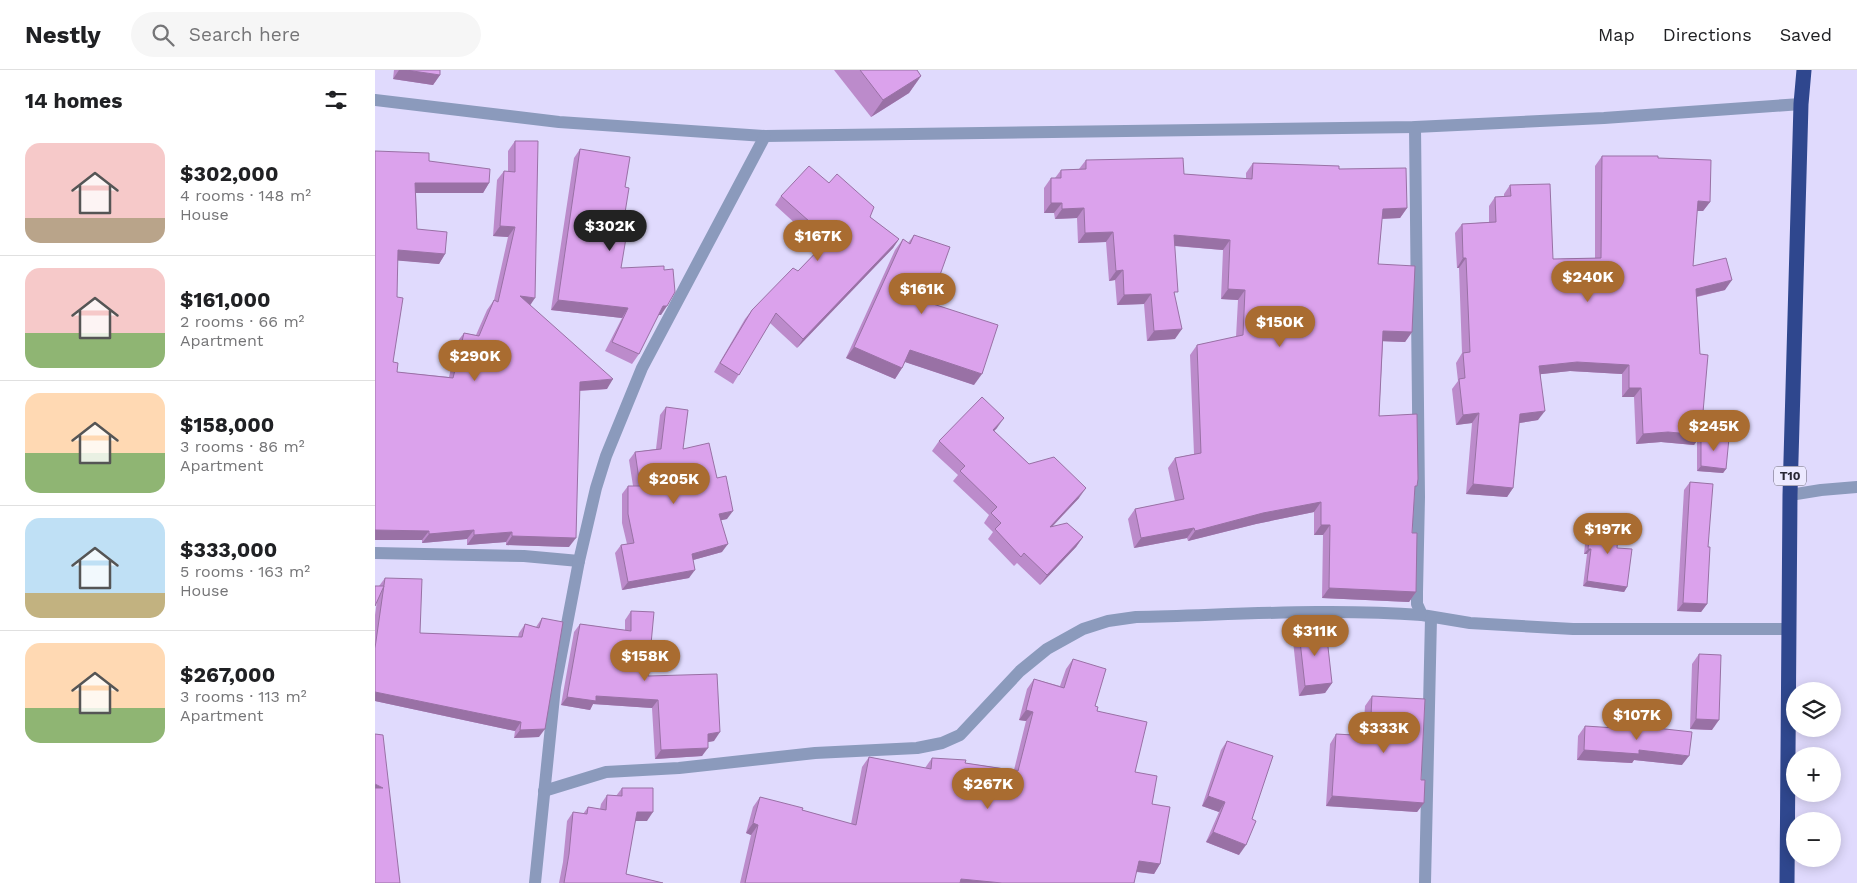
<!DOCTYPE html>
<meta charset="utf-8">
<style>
body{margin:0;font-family:"Work Sans",sans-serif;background:#f6f6f6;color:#202124;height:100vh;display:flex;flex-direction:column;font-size:19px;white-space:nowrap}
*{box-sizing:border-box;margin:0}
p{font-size:16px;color:#757577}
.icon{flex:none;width:28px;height:28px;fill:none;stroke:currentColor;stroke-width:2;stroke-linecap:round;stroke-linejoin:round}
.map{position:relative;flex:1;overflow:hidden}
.details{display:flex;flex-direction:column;background:#fff;width:375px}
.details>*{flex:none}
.controls{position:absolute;left:1411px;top:612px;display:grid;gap:10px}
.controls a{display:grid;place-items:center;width:55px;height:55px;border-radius:50%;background:#fff;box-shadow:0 2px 12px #0003;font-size:25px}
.price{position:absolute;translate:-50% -42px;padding:0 11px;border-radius:18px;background:#a96c31;color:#fff;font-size:16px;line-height:32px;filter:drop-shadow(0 1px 2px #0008)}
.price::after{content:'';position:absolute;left:50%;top:30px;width:15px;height:11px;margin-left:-8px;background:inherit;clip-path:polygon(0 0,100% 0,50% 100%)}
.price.active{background:#222;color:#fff}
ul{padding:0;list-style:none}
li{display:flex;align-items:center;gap:15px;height:125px;padding:0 25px}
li+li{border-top:1px solid #e0e0e0}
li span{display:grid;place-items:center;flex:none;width:140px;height:100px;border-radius:15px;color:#555}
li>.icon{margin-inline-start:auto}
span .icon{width:60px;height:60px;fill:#fffc;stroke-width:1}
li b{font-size:21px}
h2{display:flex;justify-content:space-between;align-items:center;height:60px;padding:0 25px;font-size:21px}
header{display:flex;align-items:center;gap:30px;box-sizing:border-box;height:70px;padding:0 25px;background:#fff;border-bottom:1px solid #e0e0e0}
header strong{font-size:24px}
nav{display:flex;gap:28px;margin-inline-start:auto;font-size:18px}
.search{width:350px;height:45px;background:#f6f6f6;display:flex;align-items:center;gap:12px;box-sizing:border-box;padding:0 18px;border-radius:28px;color:#757577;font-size:19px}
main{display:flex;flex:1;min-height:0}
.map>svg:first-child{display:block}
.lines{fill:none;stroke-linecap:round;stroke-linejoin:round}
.street{stroke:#8b9abc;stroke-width:12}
.highway{stroke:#2f478e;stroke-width:15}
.wall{fill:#bc8bcb}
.shaded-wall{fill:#9971a5}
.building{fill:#dba2ec;stroke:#9971a5}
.labels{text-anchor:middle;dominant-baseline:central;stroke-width:4;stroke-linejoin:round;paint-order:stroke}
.shield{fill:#ece9ff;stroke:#646171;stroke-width:1}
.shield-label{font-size:12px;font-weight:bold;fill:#292734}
</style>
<header>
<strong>Nestly</strong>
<div class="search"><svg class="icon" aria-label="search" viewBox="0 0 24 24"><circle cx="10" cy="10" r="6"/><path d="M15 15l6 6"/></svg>Search here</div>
<nav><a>Map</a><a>Directions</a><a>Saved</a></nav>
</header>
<main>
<section class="details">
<h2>14 homes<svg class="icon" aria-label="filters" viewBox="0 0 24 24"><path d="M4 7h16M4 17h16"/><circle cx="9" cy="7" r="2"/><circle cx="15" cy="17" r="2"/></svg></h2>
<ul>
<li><span style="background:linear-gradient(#f6c9c9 75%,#b9a48a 0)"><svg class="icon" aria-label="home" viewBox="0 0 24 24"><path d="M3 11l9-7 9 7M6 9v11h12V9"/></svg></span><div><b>$302,000</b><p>4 rooms · 148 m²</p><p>House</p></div></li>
<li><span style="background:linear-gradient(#f6c9c9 65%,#8fb573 0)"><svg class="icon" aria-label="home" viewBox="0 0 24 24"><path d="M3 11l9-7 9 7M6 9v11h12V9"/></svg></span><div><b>$161,000</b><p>2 rooms · 66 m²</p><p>Apartment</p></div></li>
<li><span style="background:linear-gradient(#ffd9b3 60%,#8fb573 0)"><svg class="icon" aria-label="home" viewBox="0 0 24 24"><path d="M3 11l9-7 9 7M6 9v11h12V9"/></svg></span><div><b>$158,000</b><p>3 rooms · 86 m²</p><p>Apartment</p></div></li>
<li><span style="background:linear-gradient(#bfe0f5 75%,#c2b280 0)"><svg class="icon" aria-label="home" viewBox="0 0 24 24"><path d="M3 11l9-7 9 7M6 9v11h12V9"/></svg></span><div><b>$333,000</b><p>5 rooms · 163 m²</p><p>House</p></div></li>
<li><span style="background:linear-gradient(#ffd9b3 65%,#8fb573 0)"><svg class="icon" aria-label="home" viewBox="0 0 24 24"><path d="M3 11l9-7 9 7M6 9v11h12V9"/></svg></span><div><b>$267,000</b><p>3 rooms · 113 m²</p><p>Apartment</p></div></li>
</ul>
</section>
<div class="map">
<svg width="1482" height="813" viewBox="0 0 1482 813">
<rect width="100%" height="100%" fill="#e0dafd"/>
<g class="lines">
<g class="street">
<polyline points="0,30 184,52 390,66 1040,57 1229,48 1426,34"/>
<polyline points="1040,57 1044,427 1042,522 1042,534 1047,545 1095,553 1198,559 1413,559"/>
<polyline points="1415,425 1446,420 1482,417"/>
<polyline points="0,483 149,486 204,491"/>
<path d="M169,721l62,-19 73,-4 136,-15 102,-5 25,-5 18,-8 60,-64 27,-22 36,-20 25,-8 28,-4c95,-2 191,-9 286,-2"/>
<polyline points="160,813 180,617 204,491 221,418 231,386 267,298 390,66"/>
<polyline points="1050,813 1056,548"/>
</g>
<polyline class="highway" points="1412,813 1415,425 1426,34 1429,0"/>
</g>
<g class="wall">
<polygon points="19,0 65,0 65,5 58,15 18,9"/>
<polygon points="459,0 542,0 546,6 534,23 496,47"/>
<polygon points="140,71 155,235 232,319 204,321 194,477 131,475 131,472 92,475 92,469 47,473 47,470 0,470 0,81 54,91 114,113 108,123 41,123 42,159 70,184 64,194 22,190 18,292 22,302 74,307 82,272 89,263 101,265 112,240 119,230 133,167 118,166 122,110 129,101 133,101 133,81"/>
<polygon points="205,79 250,117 246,198 286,245 283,245 264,284 257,294 230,281 247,248 176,240 199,88"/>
<polygon points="1227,86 1283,88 1335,132 1328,141 1322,141 1318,196 1350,220 1322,227 1326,365 1319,375 1286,372 1261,374 1259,327 1247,327 1247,304 1195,301 1166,304 1163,350 1144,353 1138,418 1132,427 1091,424 1097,353 1081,355 1077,319 1083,311 1081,293 1087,283 1084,198 1082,198 1080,163 1087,154 1114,152 1114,136 1120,127 1129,126 1129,124 1135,115 1178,189 1220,188 1220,96"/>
<polygon points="711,90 809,104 871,109 871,103 878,93 964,99 1032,138 1025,148 1007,149 1003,194 1037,262 1030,272 1008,271 1004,346 1040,420 1037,463 1041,522 1034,532 947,528 948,465 939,465 939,442 881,454 813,471 812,468 759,478 753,449 760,439 800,431 793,398 800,388 819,384 815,285 822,275 861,267 863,230 846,229 848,180 799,176 800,269 772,271 769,234 742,235 740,210 734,211 731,172 703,173 702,148 680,149 679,143 669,143 669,118 676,108 680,108 686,100 704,99"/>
<polygon points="454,113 495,147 524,169 518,178 422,278 395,253 358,314 339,302 370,249 377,240 423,201 446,177 400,135 406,126"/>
<polygon points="539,165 555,233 599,315 530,292 527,298 520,309 471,288 520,180 528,169 533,173"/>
<polygon points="291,337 308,379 342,408 352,449 346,450 347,482 318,490 314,508 247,520 240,483 246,475 252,474 247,453 247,424 253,416 258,416 254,390 260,382 281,379 285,345"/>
<polygon points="622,358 619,361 654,394 704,428 678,456 708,467 701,477 665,515 642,493 639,496 613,469 618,462 609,453 614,445 578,411 583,405 557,381 564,371"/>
<polygon points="1326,366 1351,399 1348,403 1322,401 1322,371"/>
<polygon points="1315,412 1333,477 1332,534 1326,542 1302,541 1309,420"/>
<polygon points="1216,449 1242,478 1252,517 1249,522 1208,516 1212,484 1209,484 1212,454"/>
<polygon points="10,508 45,563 143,567 144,563 150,554 161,557 167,548 164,667 139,668 140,661 0,631 0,545 4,516"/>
<polygon points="256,541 273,606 339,671 333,672 327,686 280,689 277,638 218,634 215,640 186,635 199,562 205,554 250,560 250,550"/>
<polygon points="924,562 957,613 950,623 924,626 918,571"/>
<polygon points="1324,584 1337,660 1315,659 1317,594"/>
<polygon points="698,589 722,641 760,702 777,734 785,794 779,804 761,802 759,813 365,813 376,765 371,763 378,737 385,727 427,740 476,754 487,697 494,687 550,698 557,688 639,700 651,651 644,650 652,619 659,609 685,616 691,599"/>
<polygon points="997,626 1046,710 1049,733 1042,742 951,736 955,674 961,664 988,666 990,636"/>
<polygon points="1210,656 1271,660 1272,657 1307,695 1259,690 1257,693 1202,690 1203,666"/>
<polygon points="852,671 864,785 831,772 844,742 827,736 846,680"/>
<polygon points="247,718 272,751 260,751 251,804 288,813 184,813 188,792 192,751 198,742 208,744 213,737 225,739 226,734 232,725 241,726"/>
</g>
<g class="shaded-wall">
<polygon points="24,0 31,0 65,5 58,15 18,9"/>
<polygon points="546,6 534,23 496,47 508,30"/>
<polygon points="40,113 114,113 108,123 34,123"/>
<polygon points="1323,131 1335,132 1328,141 1316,141"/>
<polygon points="676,133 687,133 679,143 669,143"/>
<polygon points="709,138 702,148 680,149 687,139"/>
<polygon points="1032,138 1025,148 1001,149 1008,139"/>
<polygon points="125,156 140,157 133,167 118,166"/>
<polygon points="738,162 731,172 703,173 710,163"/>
<polygon points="799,165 855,170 848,180 791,175"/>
<polygon points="524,169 518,178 422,278 428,269"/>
<polygon points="23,180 70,184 64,194 16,190"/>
<polygon points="1088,188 1091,188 1084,198 1082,198"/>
<polygon points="748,200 740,210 734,211 741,201"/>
<polygon points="1357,210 1350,220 1315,228 1321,219"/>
<polygon points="853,219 870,220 863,230 846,229"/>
<polygon points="776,224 769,234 742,235 749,225"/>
<polygon points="145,226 160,228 154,237"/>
<polygon points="183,230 253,238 247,248 176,240"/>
<polygon points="288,236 292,236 286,245 281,245"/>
<polygon points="807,259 800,269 772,271 779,261"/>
<polygon points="1008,261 1037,262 1030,272 1001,271"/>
<polygon points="479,277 527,298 520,309 471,288"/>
<polygon points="535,280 607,304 599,315 527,291"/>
<polygon points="1202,292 1254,295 1247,304 1195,301 1158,305 1164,296"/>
<polygon points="238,309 232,319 198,321 205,312"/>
<polygon points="1254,318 1266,318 1259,327 1247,327"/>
<polygon points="1170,341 1163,350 1138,354 1145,344"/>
<polygon points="1104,343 1097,353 1081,355 1088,345"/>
<polygon points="629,348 622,358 611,369 618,360"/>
<polygon points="1293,362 1326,365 1319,375 1286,372 1261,374 1268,364"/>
<polygon points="1326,396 1351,399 1348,403 1322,401"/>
<polygon points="1098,414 1138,418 1132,427 1091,424"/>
<polygon points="711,418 704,428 668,466 675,457"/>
<polygon points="946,432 939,442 881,454 813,471 820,461 888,443"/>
<polygon points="358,441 352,449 338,452 344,444"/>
<polygon points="946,455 955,455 948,465 939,465"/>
<polygon points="819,458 812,468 759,478 766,468"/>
<polygon points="0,460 54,461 47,470 0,470"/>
<polygon points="99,460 92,469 47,473 54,464"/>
<polygon points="137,462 131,472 92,475 99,465"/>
<polygon points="137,466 201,468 194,477 131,475"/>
<polygon points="708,467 701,477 665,515 672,505"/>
<polygon points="353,474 347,482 311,492 317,484"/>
<polygon points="1213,479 1216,479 1212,484 1209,484"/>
<polygon points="320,500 314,508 247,520 253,512"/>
<polygon points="1212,511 1252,517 1249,522 1208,516"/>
<polygon points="954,518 1041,522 1034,532 947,528"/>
<polygon points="1308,533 1332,534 1326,542 1302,541"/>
<polygon points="957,613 950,623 924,626 930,616"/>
<polygon points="0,622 146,652 140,661 0,631"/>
<polygon points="221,626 283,630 277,638 218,634 215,640 186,635 192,627"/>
<polygon points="651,640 658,642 651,651 644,650"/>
<polygon points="1321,649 1344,650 1337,660 1315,659"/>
<polygon points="170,659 164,667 139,668 145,660"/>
<polygon points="345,662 339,671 327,673 333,664"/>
<polygon points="333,678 327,686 280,689 286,680"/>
<polygon points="1209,680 1264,680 1314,686 1307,695 1259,690 1257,693 1202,690"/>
<polygon points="0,714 8,718 0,726"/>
<polygon points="833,726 850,732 844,742 827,736"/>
<polygon points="957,726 1049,733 1042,742 951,736"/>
<polygon points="262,742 278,742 272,751 256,751"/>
<polygon points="378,753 383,755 376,765 371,763"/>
<polygon points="838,762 871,775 864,785 831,772"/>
<polygon points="764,791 785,794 779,804 757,801"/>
<polygon points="586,809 627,813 583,813"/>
</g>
<g class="building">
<polygon points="31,0 65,0 65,5"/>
<polygon points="485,0 542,0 546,6 508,30"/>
<polygon points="140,71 163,71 160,228 145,226 238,309 205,312 201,468 137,466 137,462 99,465 99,460 54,464 54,461 0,460 0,81 54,83 54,91 115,99 114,113 40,113 42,159 72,162 70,184 23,180 22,227 28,228 18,292 23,293 22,302 78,308 89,263 104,266 119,230 123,232 140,157 125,156 129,101 140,102"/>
<polygon points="205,79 255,87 250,117 254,118 247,161 252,162 246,198 289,196 289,200 298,199 300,222 292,236 288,236 264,284 237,272 253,238 183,230"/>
<polygon points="1227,86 1283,86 1283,88 1336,90 1335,132 1323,131 1318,196 1351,188 1357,210 1321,219 1325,284 1333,285 1326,365 1293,362 1268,364 1266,318 1254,318 1254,295 1202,292 1164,296 1170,341 1145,344 1138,418 1098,414 1104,343 1088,345 1084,309 1090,308 1088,283 1095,282 1091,188 1088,188 1087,154 1121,152 1120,127 1136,126 1135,115 1175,114 1178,189 1226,188"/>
<polygon points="808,88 809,104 877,109 878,93 964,96 964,99 1031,98 1032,138 1008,139 1003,194 1040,196 1037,262 1008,261 1004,346 1042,344 1043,409 1042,416 1040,416 1037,463 1042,463 1041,522 954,518 955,455 946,455 946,432 888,443 820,461 819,458 766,468 760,439 809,429 800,388 826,383 822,275 868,265 870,220 853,219 855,170 799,165 803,222 799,222 807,259 779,261 776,224 749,225 748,200 741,201 738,162 710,163 709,138 687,139 687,133 676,133 676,108 686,108 686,100 711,99 711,90"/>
<polygon points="434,96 454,113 462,104 499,137 495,147 524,169 428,269 401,243 364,305 345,293 377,240 418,198 423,201 454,169 406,126"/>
<polygon points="539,165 575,177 555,233 623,255 607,304 535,280 527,298 479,277 528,169 535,174"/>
<polygon points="607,327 629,348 618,360 654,394 679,387 711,418 675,457 692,453 708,467 672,505 649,483 646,487 620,459 626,453 616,443 622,437 585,401 590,396 564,371"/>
<polygon points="291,337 313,340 308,379 334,373 342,408 351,406 358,441 344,444 353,474 317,484 320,500 253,512 246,475 259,473 253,444 253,416 265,416 260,382 286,379"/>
<polygon points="1326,366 1354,368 1351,399 1326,396"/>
<polygon points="1315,412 1338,414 1333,477 1335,477 1332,534 1308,533"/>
<polygon points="1216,449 1244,452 1242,478 1257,479 1252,517 1212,511 1216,479 1213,479"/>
<polygon points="10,508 47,509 45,563 147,567 150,554 164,558 167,548 188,552 170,659 145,660 146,652 0,622 0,578"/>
<polygon points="0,516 9,516 0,536"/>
<polygon points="256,541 279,542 273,606 342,604 345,662 333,664 333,678 286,680 283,630 221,626 221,631 192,627 205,554 256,561"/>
<polygon points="951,559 957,613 930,616 924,562"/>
<polygon points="1324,584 1346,585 1344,650 1321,649"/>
<polygon points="698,589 731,599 720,636 723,637 722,641 772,652 760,702 782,706 777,734 795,737 785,794 764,791 759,813 627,813 586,809 585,813 370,813 383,755 378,753 385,727 428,738 427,740 481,755 494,687 556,699 557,688 591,690 590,693 643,701 658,642 651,640 659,609 689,618"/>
<polygon points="997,626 1050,629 1046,710 1050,710 1049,733 957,726 961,664 995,666"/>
<polygon points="1210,656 1272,660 1272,657 1317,662 1314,686 1264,680 1264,684 1209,680"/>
<polygon points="0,664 8,665 25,813 0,813 0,718 8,718 0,714"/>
<polygon points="852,671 898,686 877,749 881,751 871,775 838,762 850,732 833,726"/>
<polygon points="247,718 278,718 278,742 262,742 251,804 288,813 189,813 194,784 198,742 212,744 213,737 231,740 232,725 247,726"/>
</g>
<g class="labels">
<rect class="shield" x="1399" y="396.5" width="32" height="19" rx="4"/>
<g class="shield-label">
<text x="1415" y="406">T10</text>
</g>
</g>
</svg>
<div class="controls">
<a><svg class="icon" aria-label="layers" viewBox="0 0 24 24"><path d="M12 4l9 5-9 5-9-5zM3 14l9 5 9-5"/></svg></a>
<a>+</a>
<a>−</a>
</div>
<b class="price active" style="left:235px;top:182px">$302K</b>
<b class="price" style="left:443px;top:192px">$167K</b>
<b class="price" style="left:1213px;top:233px">$240K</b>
<b class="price" style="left:547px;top:245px">$161K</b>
<b class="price" style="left:905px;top:278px">$150K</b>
<b class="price" style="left:100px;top:312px">$290K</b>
<b class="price" style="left:1339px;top:382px">$245K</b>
<b class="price" style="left:299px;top:435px">$205K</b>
<b class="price" style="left:1233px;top:485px">$197K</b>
<b class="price" style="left:940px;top:587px">$311K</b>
<b class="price" style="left:270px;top:612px">$158K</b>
<b class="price" style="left:1262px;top:671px">$107K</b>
<b class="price" style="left:1009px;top:684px">$333K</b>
<b class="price" style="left:613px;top:740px">$267K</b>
</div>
</main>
